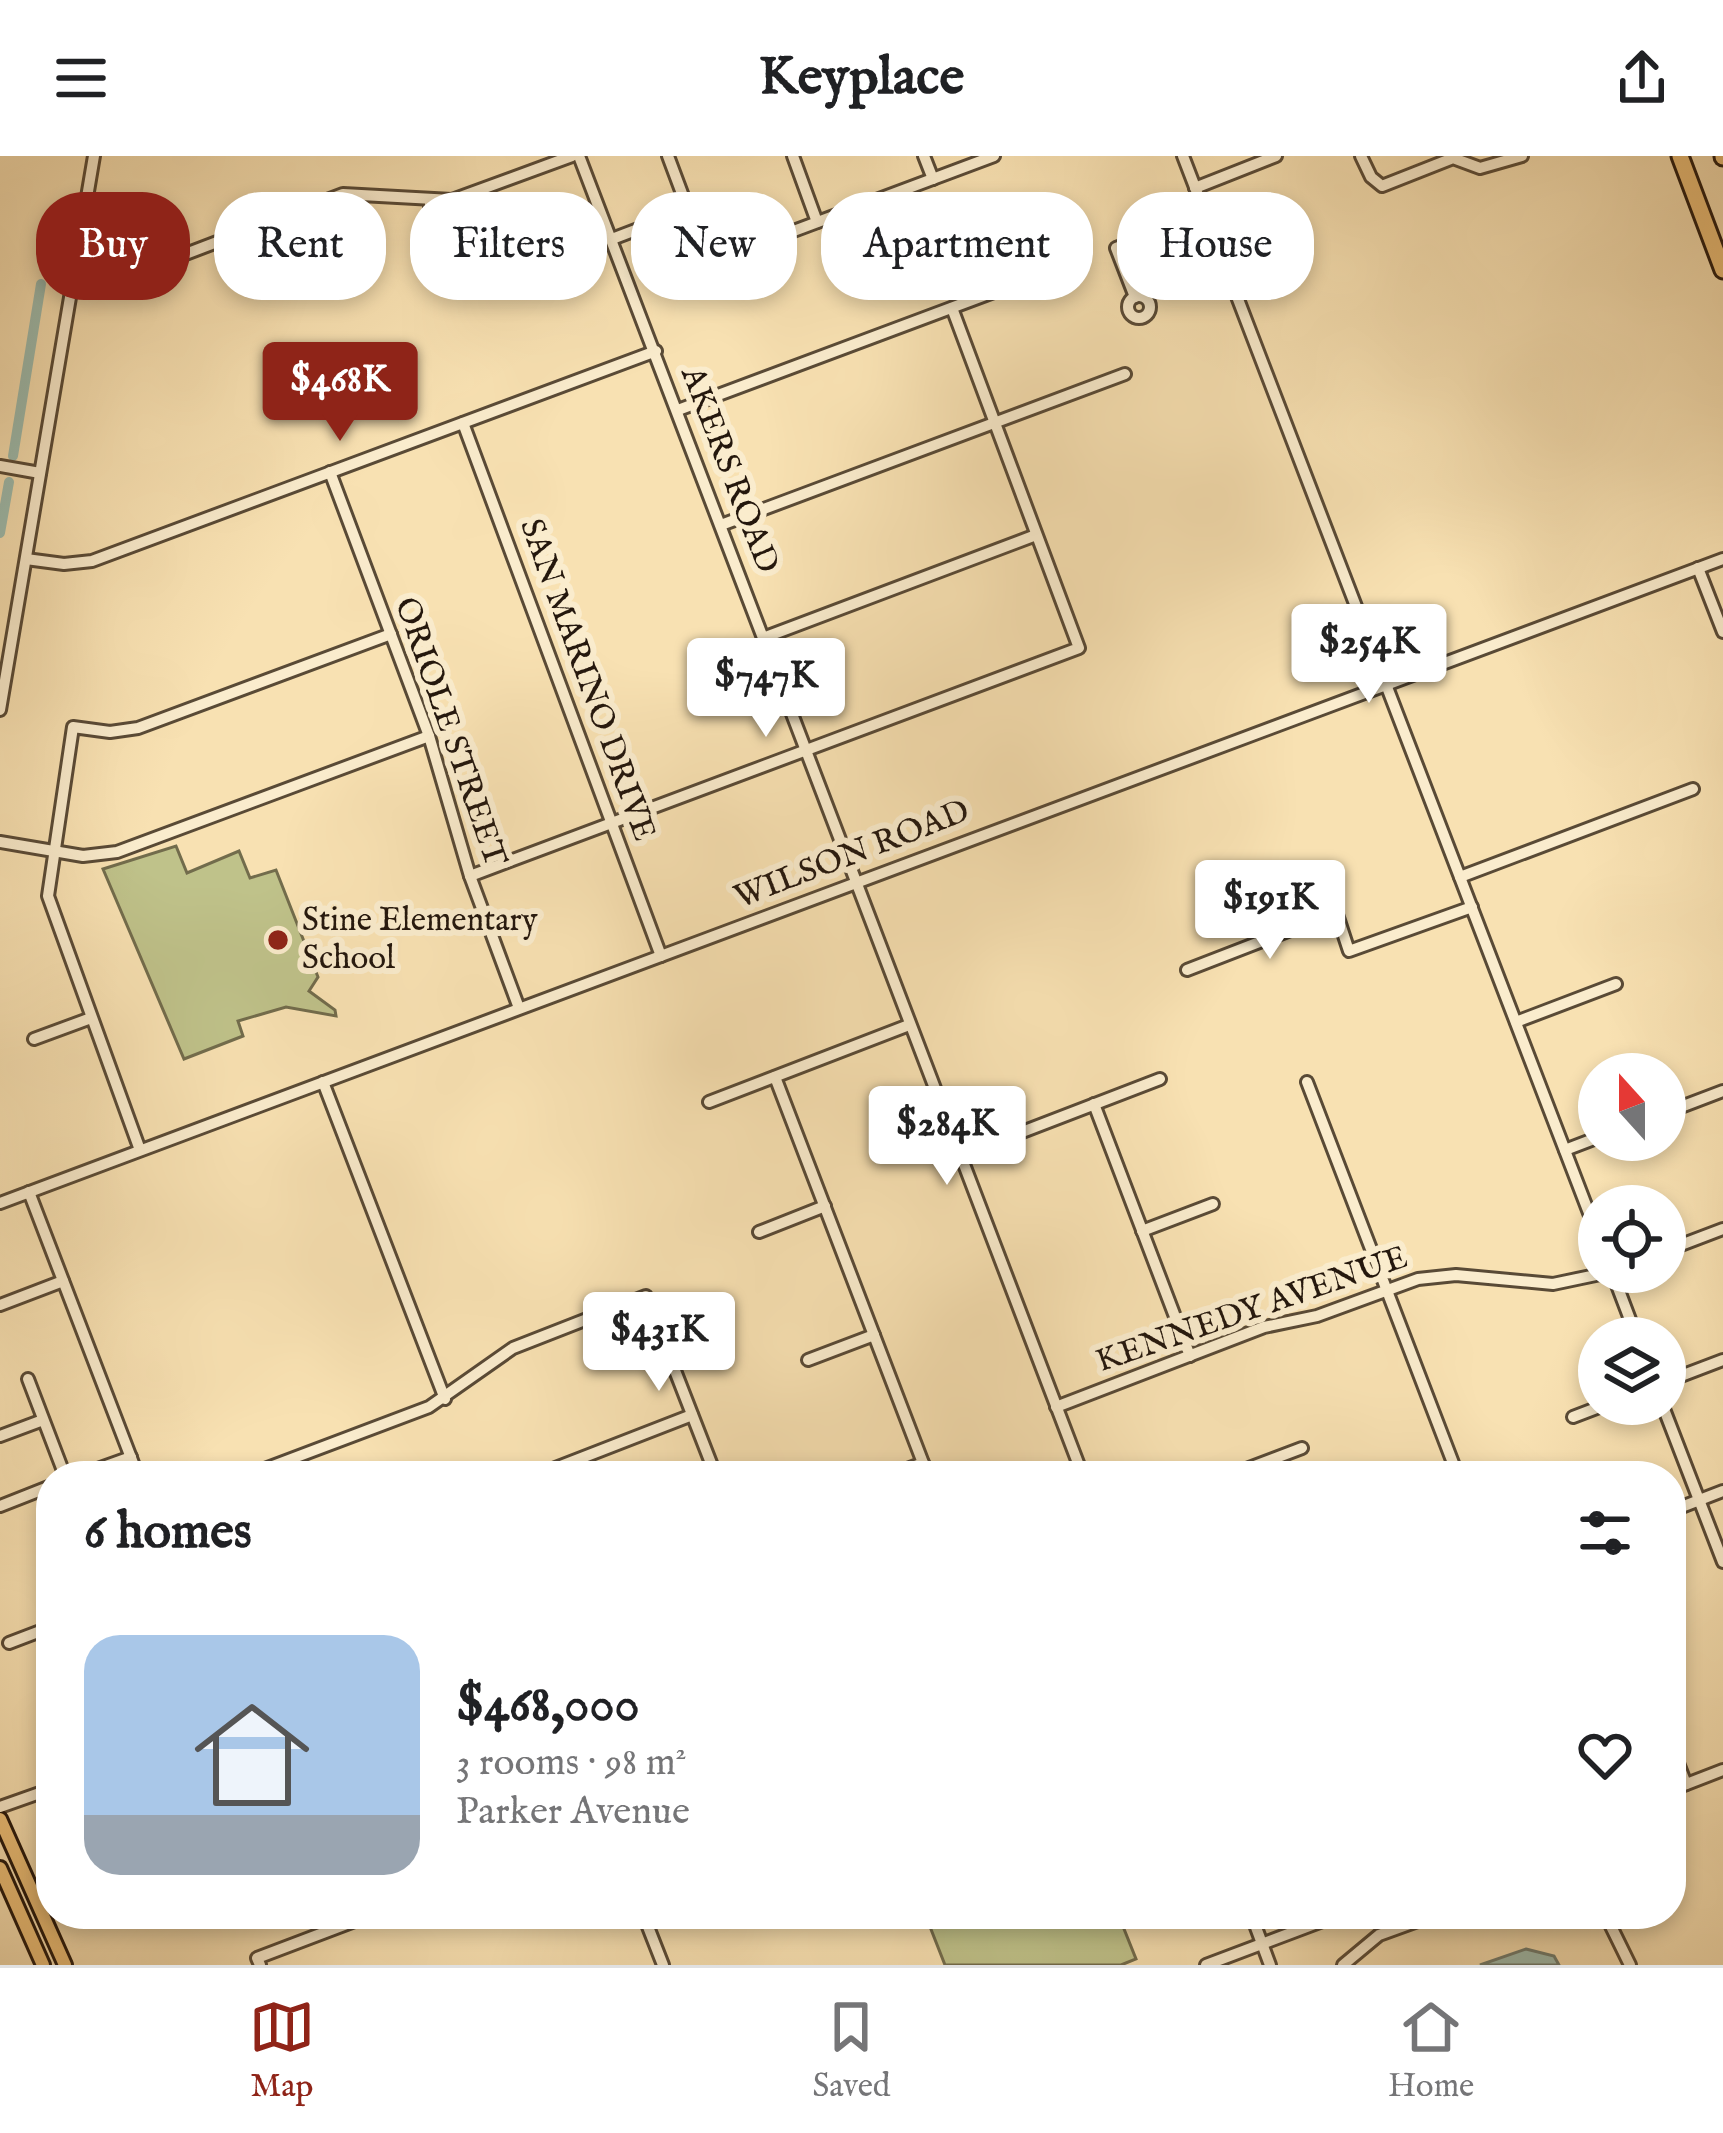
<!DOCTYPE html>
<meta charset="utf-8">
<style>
body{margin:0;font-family:"IM FELL English",serif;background:#f6f6f6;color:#202124;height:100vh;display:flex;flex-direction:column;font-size:45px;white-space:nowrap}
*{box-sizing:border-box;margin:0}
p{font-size:39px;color:#757577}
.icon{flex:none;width:66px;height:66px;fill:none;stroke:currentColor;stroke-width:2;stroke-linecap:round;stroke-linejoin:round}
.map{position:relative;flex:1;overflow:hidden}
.panel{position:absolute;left:36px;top:1305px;width:1650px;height:468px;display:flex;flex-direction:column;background:#fff;border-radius:48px;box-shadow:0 6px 18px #0003}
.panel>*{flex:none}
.banner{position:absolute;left:36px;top:36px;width:1653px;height:108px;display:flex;gap:24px}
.needle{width:78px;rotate:339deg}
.fabs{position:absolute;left:1578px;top:897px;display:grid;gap:24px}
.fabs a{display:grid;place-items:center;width:108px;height:108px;border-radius:50%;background:#fff;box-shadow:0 6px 18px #0003;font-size:60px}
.price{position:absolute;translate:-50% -102px;padding:0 27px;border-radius:12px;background:#fff;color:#222;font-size:39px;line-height:78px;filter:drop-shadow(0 3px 6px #0008)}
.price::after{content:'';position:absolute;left:50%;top:72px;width:36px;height:27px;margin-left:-18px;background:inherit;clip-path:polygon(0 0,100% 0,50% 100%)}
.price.current{background:#8f2418;color:#fff}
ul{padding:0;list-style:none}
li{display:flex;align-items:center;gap:36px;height:300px;padding:0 48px}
li span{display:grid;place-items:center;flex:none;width:336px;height:240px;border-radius:36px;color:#555}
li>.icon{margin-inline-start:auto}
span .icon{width:144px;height:144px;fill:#fffc;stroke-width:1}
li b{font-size:51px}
h2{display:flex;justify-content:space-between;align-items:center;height:144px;padding:0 48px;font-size:51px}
.chip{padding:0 42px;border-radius:48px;background:#fff;box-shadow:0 6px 18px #0003;font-size:42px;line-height:108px}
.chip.current{background:#8f2418;color:#fff}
header{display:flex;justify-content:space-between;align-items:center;height:156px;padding:0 48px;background:#fff;font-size:54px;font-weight:700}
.menu{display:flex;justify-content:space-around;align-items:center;height:168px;border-top:3px solid #e0e0e0;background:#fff;font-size:33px;color:#757577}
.menu a{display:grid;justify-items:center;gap:6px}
.menu .current{color:#8f2418}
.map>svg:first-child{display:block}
.green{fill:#bfc28a;stroke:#726c4c;stroke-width:3}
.water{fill:#9dbdb0;stroke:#6d7b6f;stroke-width:3}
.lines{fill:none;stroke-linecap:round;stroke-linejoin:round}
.canal{stroke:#9dbdb0;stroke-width:10}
.minor-casing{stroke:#594a36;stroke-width:16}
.major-casing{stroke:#24170d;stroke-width:18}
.highway-casing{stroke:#24170d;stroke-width:21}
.minor{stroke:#faeccd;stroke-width:10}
.major{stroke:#ecc079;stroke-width:12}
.highway{stroke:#ecc079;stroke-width:15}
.poi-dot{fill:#8f2418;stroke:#faeccd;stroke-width:4.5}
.labels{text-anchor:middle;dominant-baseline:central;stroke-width:12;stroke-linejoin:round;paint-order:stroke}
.street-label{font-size:33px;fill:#24170d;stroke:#faeccd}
.poi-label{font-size:33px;fill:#24170d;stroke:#faeccd;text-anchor:start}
</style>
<header><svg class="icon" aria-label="menu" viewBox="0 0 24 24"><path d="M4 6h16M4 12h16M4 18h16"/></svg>Keyplace<svg class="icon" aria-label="share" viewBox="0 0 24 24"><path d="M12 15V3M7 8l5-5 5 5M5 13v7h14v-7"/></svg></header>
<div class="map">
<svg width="1723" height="1809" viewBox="0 0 1723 1809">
<rect width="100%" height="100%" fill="#f8e1b2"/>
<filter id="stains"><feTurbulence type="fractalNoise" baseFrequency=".00167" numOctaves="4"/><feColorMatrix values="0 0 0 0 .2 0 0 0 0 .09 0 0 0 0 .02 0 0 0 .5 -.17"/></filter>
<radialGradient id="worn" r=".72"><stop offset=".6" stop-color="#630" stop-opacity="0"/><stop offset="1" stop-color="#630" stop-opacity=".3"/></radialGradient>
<g class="green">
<polygon points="176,690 187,717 239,695 250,722 276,714 318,821 309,835 335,854 336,860 286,851 238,865 243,880 184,903 103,713"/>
<polygon points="925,1758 1118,1758 1136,1803 1121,1809 945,1809"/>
</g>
<polygon class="water" points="1526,1793 1554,1800 1559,1809 1480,1809"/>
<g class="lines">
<g class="canal">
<polyline points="13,300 41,128"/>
<polyline points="0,377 9,326"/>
</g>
<defs>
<g id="minor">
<polyline points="579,0 1083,1320"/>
<polyline points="668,0 708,107 994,0"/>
<polyline points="793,0 817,66"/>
<polyline points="924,0 933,23"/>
<polyline points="1183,0 1599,1083"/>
<polyline points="1361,0 1371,21 1382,30 1453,2 1480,12 1522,0"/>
<polyline points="1195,32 1276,0"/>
<polyline points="612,83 688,54"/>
<polyline points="430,110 430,45"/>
<polyline points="74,118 103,121 141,115 343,38 452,44 572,0"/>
<circle cx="1139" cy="151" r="11"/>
<polyline points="1135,141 1116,92 1205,58"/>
<polyline points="678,254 1082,103"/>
<polyline points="463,267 661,800"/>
<polyline points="0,310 40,317"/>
<polyline points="330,316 429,580 470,720 519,852"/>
<polyline points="721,369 1125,218"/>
<polyline points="26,403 64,408 92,405 656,195"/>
<polyline points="1698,412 1723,476"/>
<polyline points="763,482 1036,379"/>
<polyline points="0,554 94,0"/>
<polyline points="0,686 83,700 117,696 429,580"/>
<polyline points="1324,719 1349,795 1472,751"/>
<polyline points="470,720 1079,492 952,152"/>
<polyline points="1460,721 1693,633"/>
<polyline points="1187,814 1337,756"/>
<polyline points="1516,866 1616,828"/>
<polyline points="34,883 91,862"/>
<polyline points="775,921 928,1320"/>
<polyline points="323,926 445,1243"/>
<polyline points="1307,926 1458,1320"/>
<polyline points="709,946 909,869"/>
<polyline points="1094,948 1190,1200"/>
<polyline points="1665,957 1723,935"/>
<polyline points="140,994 48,740 73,571 110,576 138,572 391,478"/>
<polyline points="1565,994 1599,981"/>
<polyline points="960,1000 1160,923"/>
<polyline points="29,1036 138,1320"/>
<polyline points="0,1047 1723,403"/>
<polyline points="1142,1075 1213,1048"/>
<polyline points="759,1076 825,1050"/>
<polyline points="1665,1095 1723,1073"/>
<polyline points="1612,1116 1637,1182"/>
<polyline points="0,1149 63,1125"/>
<polyline points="808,1204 874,1179"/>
<polyline points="28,1223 65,1320"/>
<polyline points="1665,1226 1723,1204"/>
<polyline points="1662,1248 1723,1406"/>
<polyline points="1056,1251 1264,1171 1317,1160 1418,1123 1456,1119 1553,1128 1610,1116"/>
<polyline points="1573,1261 1607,1248"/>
<polyline points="0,1280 43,1264"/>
<polyline points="78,1320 131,1301"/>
<polyline points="246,1320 429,1251 513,1192 646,1140 716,1320"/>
<polyline points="535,1320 692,1259"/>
<polyline points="889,1320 923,1307"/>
<polyline points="1228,1320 1302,1292"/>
<polyline points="0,1350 51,1330"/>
<polyline points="1671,1355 1723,1335"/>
<polyline points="9,1487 51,1471"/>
<polyline points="1671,1589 1686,1628"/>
<polyline points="1671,1634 1723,1614"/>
<polyline points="0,1651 51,1633"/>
<polyline points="643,1758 663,1809"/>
<polyline points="1251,1758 1270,1809"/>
<polyline points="1605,1758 1630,1809"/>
<polyline points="260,1809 257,1802 373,1758"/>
<polyline points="1206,1809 1341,1758"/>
<polyline points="1343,1809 1379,1779 1437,1758"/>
</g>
<g id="major">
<polyline points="0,1663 65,1809"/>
<polyline points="0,1712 43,1809"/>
</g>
<g id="highway">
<polyline points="1680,0 1723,114"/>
<polyline points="1723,0 1723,1"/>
</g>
</defs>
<use href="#minor" class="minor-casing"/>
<use href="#major" class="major-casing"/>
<use href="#highway" class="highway-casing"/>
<use href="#minor" class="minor"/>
<use href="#major" class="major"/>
<use href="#highway" class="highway"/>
</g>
<circle class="poi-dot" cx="278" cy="784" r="12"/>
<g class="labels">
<g class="street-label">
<text transform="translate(729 314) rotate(69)">AKERS ROAD</text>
<text transform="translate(587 524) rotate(70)">SAN MARINO DRIVE</text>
<text transform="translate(450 576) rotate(71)">ORIOLE STREET</text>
<text transform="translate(852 699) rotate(-21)">WILSON ROAD</text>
<text transform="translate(1252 1154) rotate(-19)">KENNEDY AVENUE</text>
</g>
<g class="poi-label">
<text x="302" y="765">Stine Elementary<tspan x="302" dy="38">School</tspan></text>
</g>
</g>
<rect width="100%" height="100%" filter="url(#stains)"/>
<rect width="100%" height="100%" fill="url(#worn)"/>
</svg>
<div class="fabs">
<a><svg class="needle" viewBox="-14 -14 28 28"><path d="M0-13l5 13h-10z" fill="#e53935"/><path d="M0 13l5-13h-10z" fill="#757577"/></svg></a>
<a><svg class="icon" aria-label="locate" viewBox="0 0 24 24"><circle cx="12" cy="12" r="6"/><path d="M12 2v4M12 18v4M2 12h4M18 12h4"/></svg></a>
<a><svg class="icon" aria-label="layers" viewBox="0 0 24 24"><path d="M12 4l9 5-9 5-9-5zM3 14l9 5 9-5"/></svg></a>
</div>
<b class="price current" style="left:340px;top:288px">$468K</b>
<b class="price" style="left:1369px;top:550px">$254K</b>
<b class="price" style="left:766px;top:584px">$747K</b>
<b class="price" style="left:1270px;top:806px">$191K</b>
<b class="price" style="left:947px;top:1032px">$284K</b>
<b class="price" style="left:659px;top:1238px">$431K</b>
<div class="banner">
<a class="chip current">Buy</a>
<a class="chip">Rent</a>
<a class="chip">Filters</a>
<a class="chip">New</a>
<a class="chip">Apartment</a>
<a class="chip">House</a>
</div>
<section class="panel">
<h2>6 homes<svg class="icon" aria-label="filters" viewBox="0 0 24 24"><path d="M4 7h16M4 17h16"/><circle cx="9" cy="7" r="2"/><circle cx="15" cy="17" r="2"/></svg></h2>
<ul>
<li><span style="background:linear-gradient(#a9c7e8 75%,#9aa5b1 0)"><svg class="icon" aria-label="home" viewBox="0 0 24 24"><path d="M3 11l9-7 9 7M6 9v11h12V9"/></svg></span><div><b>$468,000</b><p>3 rooms · 98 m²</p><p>Parker Avenue</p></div><svg class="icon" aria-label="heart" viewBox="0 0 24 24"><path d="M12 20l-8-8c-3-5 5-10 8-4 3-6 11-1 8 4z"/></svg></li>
</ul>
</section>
</div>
<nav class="menu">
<a class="current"><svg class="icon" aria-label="map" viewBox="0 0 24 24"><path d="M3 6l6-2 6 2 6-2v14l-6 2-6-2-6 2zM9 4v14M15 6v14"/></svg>Map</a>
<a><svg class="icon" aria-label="saved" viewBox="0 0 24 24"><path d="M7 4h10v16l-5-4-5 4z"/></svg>Saved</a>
<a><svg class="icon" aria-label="home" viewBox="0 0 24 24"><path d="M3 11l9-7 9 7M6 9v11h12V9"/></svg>Home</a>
</nav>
